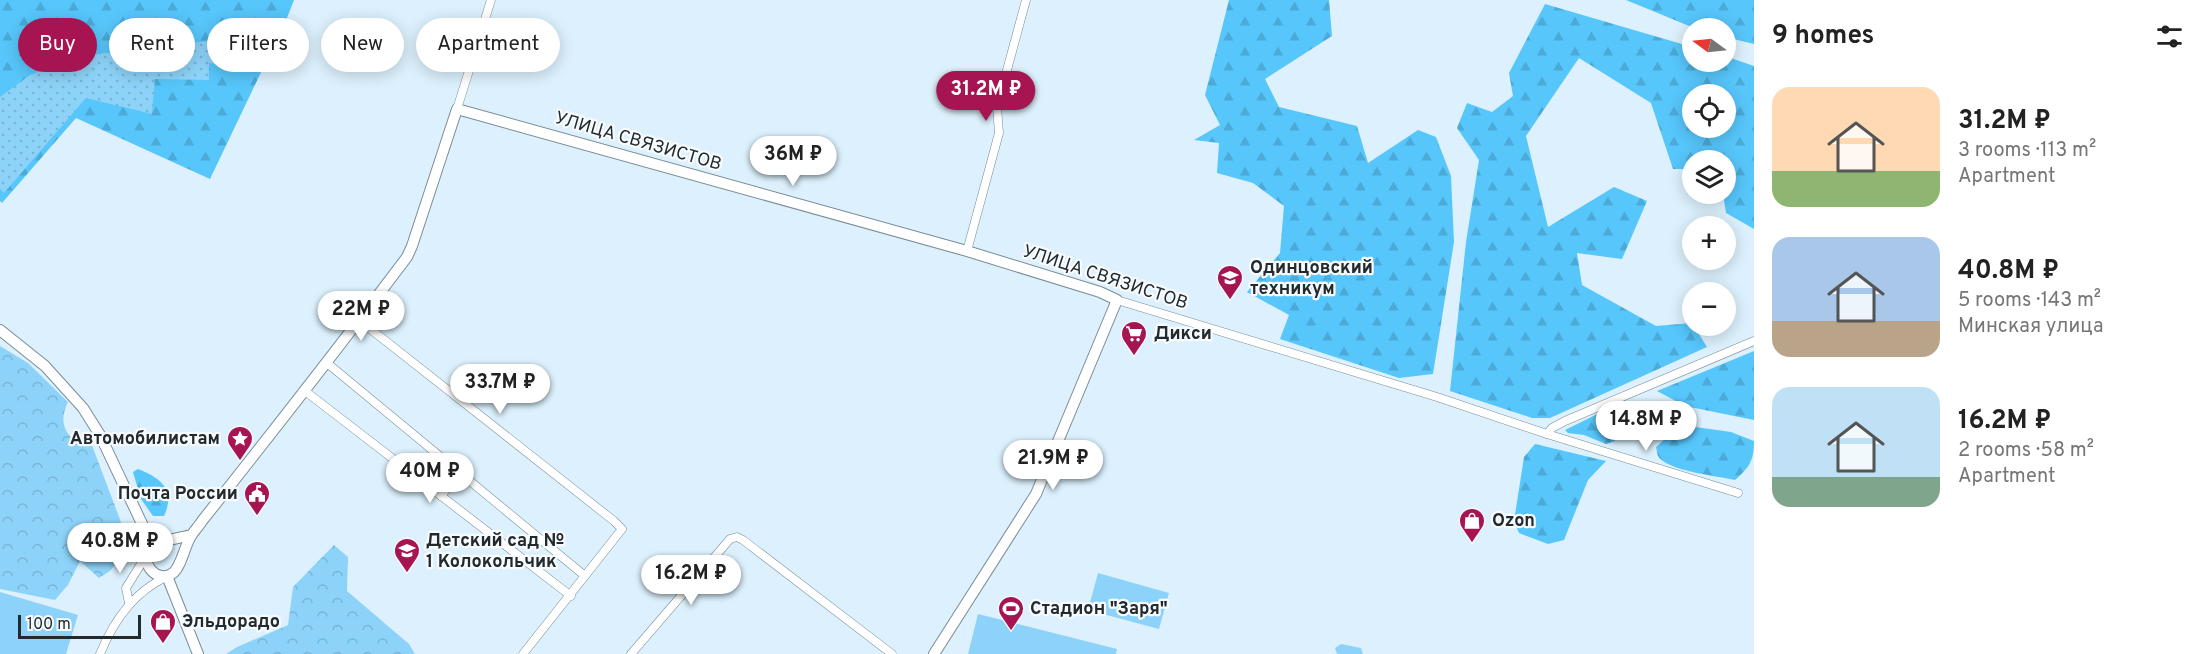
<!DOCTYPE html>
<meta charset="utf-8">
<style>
body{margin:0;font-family:Overpass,sans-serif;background:#f6f6f6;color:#222;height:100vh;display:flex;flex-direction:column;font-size:22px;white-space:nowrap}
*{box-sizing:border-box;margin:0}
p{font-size:20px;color:#767676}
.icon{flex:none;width:33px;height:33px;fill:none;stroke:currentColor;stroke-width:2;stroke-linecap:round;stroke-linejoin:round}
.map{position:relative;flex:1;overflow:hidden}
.drawer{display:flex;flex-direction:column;background:#fff;width:450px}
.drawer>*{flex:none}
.top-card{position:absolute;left:18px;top:18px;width:570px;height:54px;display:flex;gap:12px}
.needle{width:39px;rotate:285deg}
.controls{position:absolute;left:1682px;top:18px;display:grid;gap:12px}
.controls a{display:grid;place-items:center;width:54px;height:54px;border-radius:50%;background:#fff;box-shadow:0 3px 15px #0003;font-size:30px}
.scale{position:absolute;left:18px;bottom:15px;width:123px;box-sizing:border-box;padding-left:6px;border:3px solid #222a2e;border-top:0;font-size:16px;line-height:21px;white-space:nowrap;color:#222a2e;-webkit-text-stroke:4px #f7fbfe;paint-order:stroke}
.price{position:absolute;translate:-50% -51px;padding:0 14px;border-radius:21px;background:#fff;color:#222;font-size:20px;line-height:39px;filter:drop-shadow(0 2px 3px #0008)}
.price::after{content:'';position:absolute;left:50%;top:36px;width:18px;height:14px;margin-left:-9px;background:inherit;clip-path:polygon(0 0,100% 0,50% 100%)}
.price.on{background:#a61452;color:#fff}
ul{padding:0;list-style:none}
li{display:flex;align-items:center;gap:18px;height:150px;padding:0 18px}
li span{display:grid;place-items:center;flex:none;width:168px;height:120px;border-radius:18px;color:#555}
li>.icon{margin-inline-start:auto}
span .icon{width:72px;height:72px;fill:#fffc;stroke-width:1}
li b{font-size:26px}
h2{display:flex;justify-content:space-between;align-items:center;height:72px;padding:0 18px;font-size:26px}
.tag{padding:0 21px;border-radius:27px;background:#fff;box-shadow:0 3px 15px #0003;font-size:21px;line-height:54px}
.tag.on{background:#a61452;color:#fff}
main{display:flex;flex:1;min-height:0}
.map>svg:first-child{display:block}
.grass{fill:#8dd3f9}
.forest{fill:url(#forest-firs);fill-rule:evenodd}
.park{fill:url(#park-crowns)}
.garden{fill:url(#garden-dots)}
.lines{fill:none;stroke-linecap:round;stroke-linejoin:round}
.street-casing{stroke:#798c97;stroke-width:9}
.secondary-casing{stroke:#798c97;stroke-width:12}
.street{stroke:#fff;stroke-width:8}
.secondary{stroke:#fff;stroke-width:10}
.labels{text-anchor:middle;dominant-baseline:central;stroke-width:4.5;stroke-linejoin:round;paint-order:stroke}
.street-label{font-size:18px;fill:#222a2e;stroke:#f7fbfe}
.poi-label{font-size:18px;font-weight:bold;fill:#222a2e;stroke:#f7fbfe;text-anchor:start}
</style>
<main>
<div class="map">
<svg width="1754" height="654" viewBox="0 0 1754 654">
<defs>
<pattern id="forest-firs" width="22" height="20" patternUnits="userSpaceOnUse" patternTransform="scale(1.5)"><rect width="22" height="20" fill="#57c6fb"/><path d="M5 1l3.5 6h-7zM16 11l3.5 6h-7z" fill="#4baad7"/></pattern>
<pattern id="park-crowns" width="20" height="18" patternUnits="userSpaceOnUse" patternTransform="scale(1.5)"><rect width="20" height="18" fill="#8dd3f9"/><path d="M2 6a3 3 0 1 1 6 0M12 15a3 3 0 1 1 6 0" fill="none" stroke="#79b5d6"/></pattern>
<pattern id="garden-dots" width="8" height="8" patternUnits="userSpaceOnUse" patternTransform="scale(1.5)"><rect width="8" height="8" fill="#8dd3f9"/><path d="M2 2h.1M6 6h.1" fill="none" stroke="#79b5d6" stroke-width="1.8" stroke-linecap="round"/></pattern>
</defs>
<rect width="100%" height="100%" fill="#dcf1fd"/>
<g class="grass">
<polygon points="1098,573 1169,593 1159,629 1088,610"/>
<polygon points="0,592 78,615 66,654 0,654"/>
<polygon points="978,614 1117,649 1116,654 968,654"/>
<polygon points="1341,644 1361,648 1363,654 1337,654 1335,648"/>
</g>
<g class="forest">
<polygon points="0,0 294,0 287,18 210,179 76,118 2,203 0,201"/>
<polygon points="1229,0 1329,0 1332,36 1265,79 1279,107 1357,126 1368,163 1418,130 1436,137 1451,176 1454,242 1433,374 1399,378 1280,339 1289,315 1247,292 1280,253 1284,206 1253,183 1217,173 1219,143 1194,140 1220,125 1205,95"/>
<polygon points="1626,0 1754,0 1754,44 1725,37 1725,28 1694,28"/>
<path d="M1545,4l147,43v15h33v-6l29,10v163l-28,-16 -3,-19h2v-34h-33v9h-19l-22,-66 -72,-45 -53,78 22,91 66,-40 33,14 -25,58 -45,-6 5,32 74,41 36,-3 15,24 -157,71h-18l-82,-27 16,-149 13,-82 -22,-32 10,-25 25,9 21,-16 -4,-23zM1725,94v34h-33v-34z"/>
<polygon points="1754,351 1754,420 1685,406 1657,391"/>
<polygon points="1626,400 1620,413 1615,441 1606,444 1584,435 1568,433 1565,430"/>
<path d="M1688,426l43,6 23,9c0,19 -4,26 -19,39 -17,-4 -68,-9 -77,-24 -1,-2 -1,-6 -2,-9l17,-15z"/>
<polygon points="1535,444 1606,461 1588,480 1564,540 1548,544 1519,533 1514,521 1524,457"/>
<path d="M138,469c23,9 38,21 26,47h-11l-12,-17 -8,-27z"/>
</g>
<g class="park">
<path d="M0,346l28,17 40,39c-9,18 -5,33 13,42l9,-4 40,106 -20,25 -11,7 -19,-17 -12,24 -13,15 -55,-11z"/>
<polygon points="334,545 348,557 347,591 409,644 415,654 226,654 237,647 288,625 293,587"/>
</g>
<polygon class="garden" points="226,39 230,66 209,63 209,80 155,79 152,114 86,98 4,193 0,189 0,97 30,75 82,56"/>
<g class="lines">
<defs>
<g id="street">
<polyline points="457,109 491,0"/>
<polyline points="967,251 999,133 997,107 1026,0"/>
<polyline points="1117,300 1437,397 1547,434 1738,493"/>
<polyline points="359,320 614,521 622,529 523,654"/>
<polyline points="327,363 585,576"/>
<polyline points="305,391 571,596"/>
<polyline points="1547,434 1552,428 1565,421 1754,341"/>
<polyline points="441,496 460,473"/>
<polyline points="129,603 126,588 146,556"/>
<path d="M100,654c13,-32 34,-62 66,-77"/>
<polyline points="631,654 730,539 737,537 743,540 892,654"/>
</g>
<g id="secondary">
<polyline points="0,330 45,366 83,408 100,435 144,528 150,551"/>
<path d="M191,535c-11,3 -30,5 -39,13 -15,13 5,37 21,25 8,-6 12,-28 18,-37 3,-5 8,-10 11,-15 69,-87 138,-175 205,-264l5,-11 45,-137 510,142 133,41 17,8 -81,194 -102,160"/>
<polyline points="167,576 198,654"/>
</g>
</defs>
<use href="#street" class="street-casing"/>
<use href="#secondary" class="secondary-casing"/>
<use href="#street" class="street"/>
<use href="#secondary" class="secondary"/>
</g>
<defs>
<symbol id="school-pin" viewBox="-11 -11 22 30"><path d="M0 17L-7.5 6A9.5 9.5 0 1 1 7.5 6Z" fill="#a61452" stroke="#f7fbfe"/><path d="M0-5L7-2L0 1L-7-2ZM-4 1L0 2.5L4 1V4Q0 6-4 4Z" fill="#fff"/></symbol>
<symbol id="supermarket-pin" viewBox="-11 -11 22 30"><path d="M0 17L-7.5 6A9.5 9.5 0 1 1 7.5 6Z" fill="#a61452" stroke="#f7fbfe"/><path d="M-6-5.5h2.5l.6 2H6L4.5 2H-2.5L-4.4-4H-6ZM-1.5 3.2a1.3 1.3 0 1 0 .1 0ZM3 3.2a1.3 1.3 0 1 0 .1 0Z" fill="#fff"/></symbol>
<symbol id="sight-pin" viewBox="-11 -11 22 30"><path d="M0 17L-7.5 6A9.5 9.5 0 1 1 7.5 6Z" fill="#a61452" stroke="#f7fbfe"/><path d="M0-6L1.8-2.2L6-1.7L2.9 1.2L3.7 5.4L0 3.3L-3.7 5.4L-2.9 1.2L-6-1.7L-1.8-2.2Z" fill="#fff"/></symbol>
<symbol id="civic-pin" viewBox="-11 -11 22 30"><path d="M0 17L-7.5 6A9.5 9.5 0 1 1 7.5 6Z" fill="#a61452" stroke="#f7fbfe"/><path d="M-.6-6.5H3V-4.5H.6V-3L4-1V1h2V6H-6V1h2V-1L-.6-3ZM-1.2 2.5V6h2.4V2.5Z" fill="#fff"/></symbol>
<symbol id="shop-pin" viewBox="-11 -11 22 30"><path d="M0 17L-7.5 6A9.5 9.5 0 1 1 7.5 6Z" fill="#a61452" stroke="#f7fbfe"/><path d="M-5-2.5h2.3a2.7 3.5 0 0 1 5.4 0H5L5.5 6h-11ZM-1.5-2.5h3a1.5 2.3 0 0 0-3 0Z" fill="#fff"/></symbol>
<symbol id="stadium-pin" viewBox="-11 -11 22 30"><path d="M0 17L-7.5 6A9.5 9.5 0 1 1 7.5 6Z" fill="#a61452" stroke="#f7fbfe"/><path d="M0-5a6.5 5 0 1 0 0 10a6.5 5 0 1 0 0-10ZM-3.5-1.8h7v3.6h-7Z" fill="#fff"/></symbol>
</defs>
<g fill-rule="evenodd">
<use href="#school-pin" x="1215" y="263" width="30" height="40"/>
<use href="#supermarket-pin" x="1119" y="319" width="30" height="40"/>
<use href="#sight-pin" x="225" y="424" width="30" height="40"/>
<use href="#civic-pin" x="242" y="479" width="30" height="40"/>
<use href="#shop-pin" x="1457" y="506" width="30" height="40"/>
<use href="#school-pin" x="392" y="536" width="30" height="40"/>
<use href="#stadium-pin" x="996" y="594" width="30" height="40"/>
<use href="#shop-pin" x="148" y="607" width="30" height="40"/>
</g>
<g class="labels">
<g class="street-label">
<text transform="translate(638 142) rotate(16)">УЛИЦА СВЯЗИСТОВ</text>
<text transform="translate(1105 278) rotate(18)">УЛИЦА СВЯЗИСТОВ</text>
</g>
<g class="poi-label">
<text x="1250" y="268">Одинцовский<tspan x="1250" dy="21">техникум</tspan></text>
<text x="1154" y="334">Дикси</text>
<text x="220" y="439" text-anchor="end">Автомобилистам</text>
<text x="238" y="494" text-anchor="end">Почта России</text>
<text x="1492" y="521">Ozon</text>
<text x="426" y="541">Детский сад №<tspan x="426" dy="21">1 Колокольчик</tspan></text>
<text x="1030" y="609">Стадион "Заря"</text>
<text x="182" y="622">Эльдорадо</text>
</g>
</g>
</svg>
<div class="controls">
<a><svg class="needle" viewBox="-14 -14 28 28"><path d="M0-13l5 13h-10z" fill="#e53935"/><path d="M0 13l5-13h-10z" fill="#767676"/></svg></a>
<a><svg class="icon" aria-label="locate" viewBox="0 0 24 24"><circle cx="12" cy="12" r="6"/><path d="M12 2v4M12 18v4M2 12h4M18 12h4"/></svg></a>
<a><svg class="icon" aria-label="layers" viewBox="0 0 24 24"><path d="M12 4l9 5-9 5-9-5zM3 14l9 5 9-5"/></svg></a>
<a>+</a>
<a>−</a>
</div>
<div class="scale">100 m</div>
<b class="price on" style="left:986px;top:122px">31.2M ₽</b>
<b class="price" style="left:793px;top:187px">36M ₽</b>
<b class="price" style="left:361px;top:342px">22M ₽</b>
<b class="price" style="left:500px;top:415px">33.7M ₽</b>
<b class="price" style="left:1646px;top:452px">14.8M ₽</b>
<b class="price" style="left:1053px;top:491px">21.9M ₽</b>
<b class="price" style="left:430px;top:504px">40M ₽</b>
<b class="price" style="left:120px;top:574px">40.8M ₽</b>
<b class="price" style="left:691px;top:606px">16.2M ₽</b>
<div class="top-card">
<a class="tag on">Buy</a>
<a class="tag">Rent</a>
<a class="tag">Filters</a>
<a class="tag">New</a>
<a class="tag">Apartment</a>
</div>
</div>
<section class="drawer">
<h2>9 homes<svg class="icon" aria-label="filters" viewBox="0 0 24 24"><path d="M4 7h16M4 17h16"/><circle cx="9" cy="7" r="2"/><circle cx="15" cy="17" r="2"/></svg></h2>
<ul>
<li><span style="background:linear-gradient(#ffd9b3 70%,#8fb573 0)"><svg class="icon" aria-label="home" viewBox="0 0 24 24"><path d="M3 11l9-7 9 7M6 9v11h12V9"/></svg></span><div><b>31.2M ₽</b><p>3 rooms · 113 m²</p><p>Apartment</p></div></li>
<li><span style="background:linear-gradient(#a9c7e8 70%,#b9a48a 0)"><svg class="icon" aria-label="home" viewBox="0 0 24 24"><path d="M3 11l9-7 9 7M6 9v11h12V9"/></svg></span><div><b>40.8M ₽</b><p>5 rooms · 143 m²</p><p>Минская улица</p></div></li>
<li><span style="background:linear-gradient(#bfe0f5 75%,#7fa58c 0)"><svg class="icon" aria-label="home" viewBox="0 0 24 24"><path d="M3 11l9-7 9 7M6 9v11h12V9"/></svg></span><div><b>16.2M ₽</b><p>2 rooms · 58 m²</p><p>Apartment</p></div></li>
</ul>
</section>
</main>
